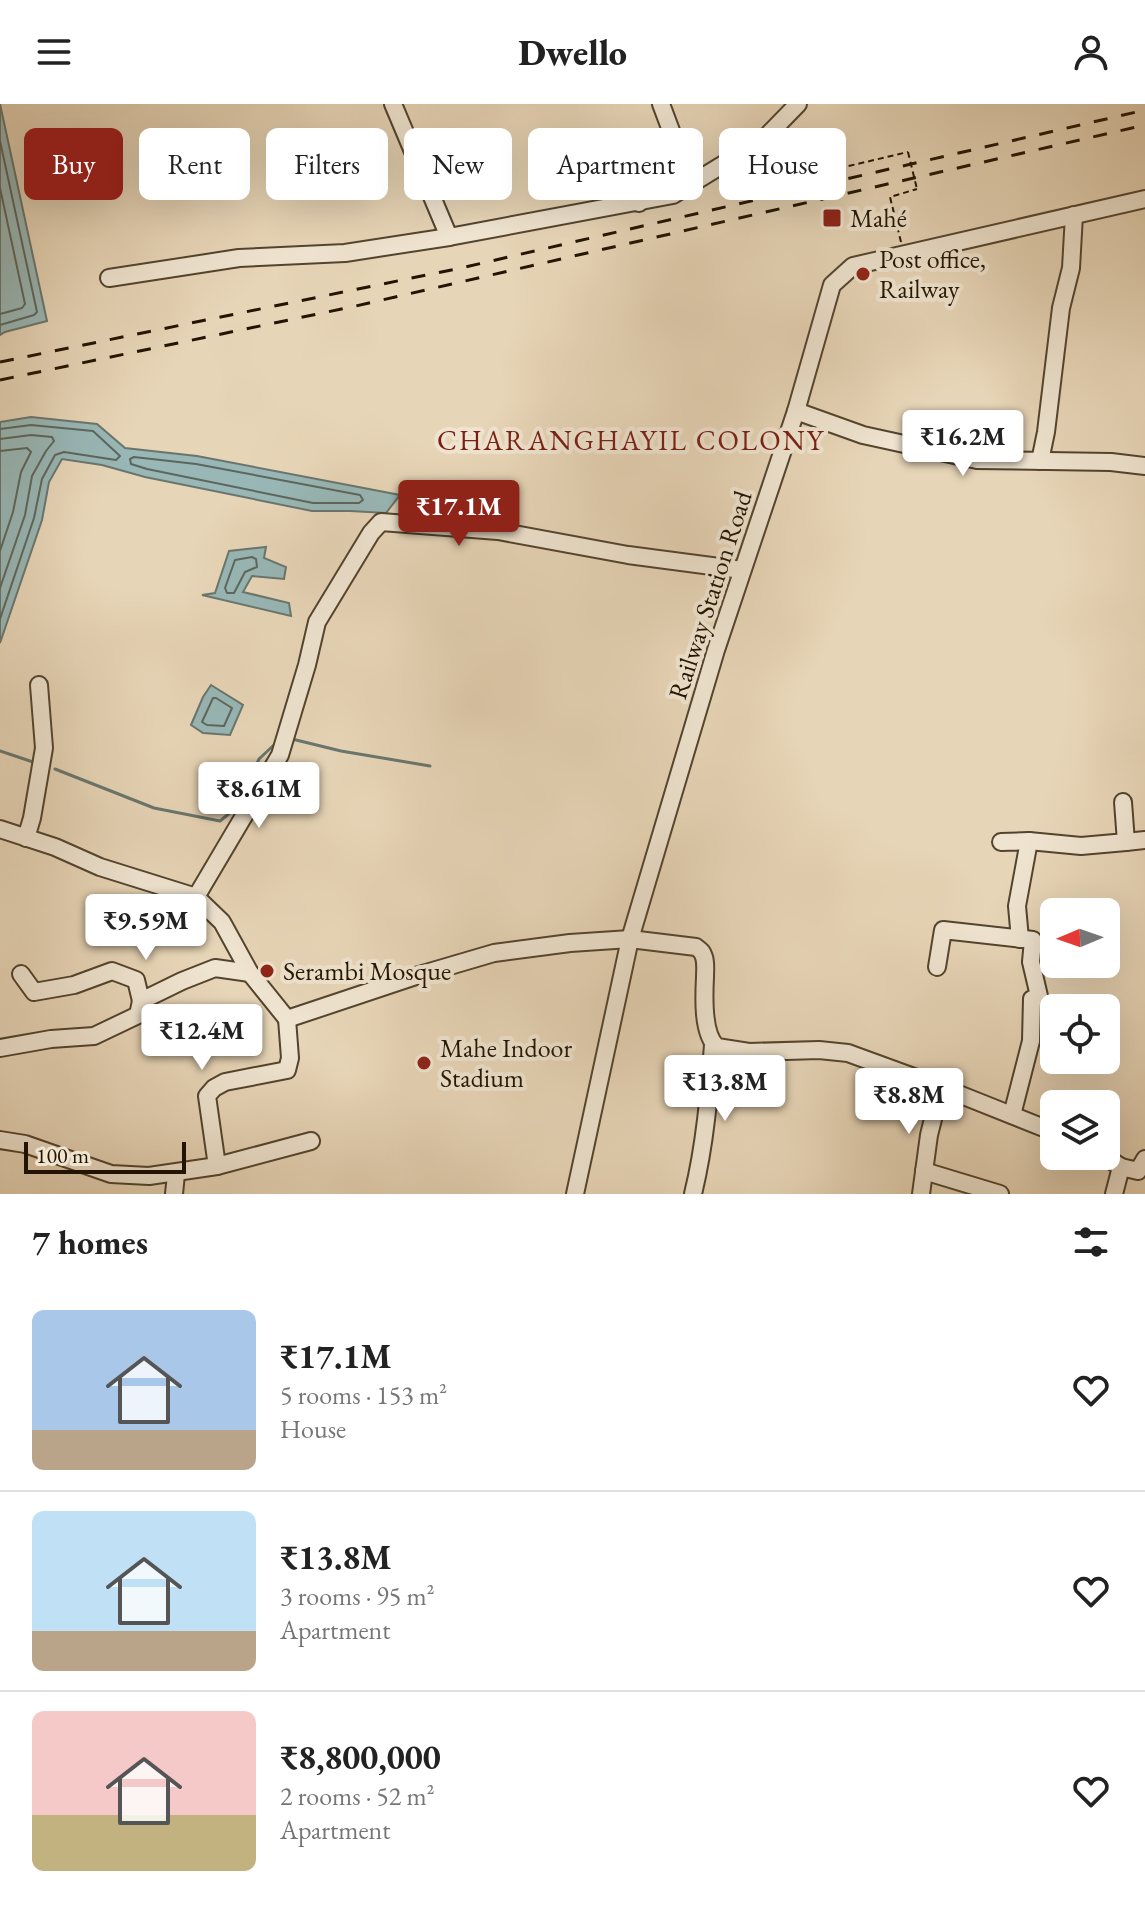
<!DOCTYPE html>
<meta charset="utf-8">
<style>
body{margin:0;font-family:"EB Garamond",serif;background:#f6f6f6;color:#222;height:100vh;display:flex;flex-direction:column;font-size:30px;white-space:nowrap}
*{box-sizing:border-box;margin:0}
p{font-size:26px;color:#767676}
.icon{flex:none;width:44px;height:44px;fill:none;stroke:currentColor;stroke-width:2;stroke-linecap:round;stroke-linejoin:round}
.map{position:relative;height:1090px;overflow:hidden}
.side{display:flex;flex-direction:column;background:#fff;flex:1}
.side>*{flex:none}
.top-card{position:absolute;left:24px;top:24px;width:1098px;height:72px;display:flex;gap:16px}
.needle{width:52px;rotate:268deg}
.controls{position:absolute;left:1040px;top:794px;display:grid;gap:16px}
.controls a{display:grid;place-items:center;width:80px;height:80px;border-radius:12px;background:#fff;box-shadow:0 8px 32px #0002;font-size:40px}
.scale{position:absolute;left:24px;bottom:20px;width:162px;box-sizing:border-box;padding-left:8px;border:4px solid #221401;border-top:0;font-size:22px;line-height:28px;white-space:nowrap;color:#221401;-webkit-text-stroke:6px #efe4d0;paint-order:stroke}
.price{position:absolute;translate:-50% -68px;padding:0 18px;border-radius:8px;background:#fff;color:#222;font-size:26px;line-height:52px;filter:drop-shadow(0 2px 4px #0008)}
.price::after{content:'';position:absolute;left:50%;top:48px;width:24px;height:18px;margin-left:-12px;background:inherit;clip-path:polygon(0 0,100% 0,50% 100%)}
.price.active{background:#8f2418;color:#fff}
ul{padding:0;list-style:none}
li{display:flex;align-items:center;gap:24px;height:200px;padding:0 32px}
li+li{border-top:2px solid #e0e0e0}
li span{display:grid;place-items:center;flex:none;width:224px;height:160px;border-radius:12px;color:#555}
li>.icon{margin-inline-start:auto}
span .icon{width:96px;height:96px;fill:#fffc;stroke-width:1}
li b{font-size:34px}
h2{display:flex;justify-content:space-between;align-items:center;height:96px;padding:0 32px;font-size:34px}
.tag{padding:0 28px;border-radius:12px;background:#fff;box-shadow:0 8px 32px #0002;font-size:28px;line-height:72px}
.tag.active{background:#8f2418;color:#fff}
header{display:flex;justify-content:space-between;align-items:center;height:104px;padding:0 32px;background:#fff;font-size:36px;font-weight:800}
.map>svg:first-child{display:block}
.water{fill:#98b7b6;stroke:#69766e;stroke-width:2}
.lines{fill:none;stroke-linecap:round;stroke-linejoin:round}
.shore{stroke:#5d665c;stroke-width:2}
.stream{stroke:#69766e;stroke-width:3}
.minor-casing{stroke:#53442e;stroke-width:20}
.path{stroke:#221401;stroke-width:2;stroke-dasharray:6 4;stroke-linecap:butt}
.minor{stroke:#efe4d0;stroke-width:16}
.rail{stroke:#221401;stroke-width:3;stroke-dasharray:14 14;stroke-linecap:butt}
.path-bridge{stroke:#221401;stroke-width:2;stroke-dasharray:6 4;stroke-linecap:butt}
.poi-dot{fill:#8f2418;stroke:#efe4d0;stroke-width:3}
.labels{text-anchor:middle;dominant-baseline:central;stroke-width:8;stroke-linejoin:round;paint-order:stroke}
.poi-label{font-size:26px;fill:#221401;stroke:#efe4d0;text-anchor:start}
.street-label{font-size:26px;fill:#221401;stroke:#efe4d0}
.neighbourhood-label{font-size:28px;letter-spacing:2px;fill:#7a1f14;stroke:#efe4d0}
</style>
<header><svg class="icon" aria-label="menu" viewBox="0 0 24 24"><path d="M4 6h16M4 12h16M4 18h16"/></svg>Dwello<svg class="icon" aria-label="person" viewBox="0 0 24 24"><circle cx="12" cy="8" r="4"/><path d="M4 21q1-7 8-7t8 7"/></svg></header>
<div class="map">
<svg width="1145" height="1090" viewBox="0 0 1145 1090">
<rect width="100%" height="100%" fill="#e7d5b7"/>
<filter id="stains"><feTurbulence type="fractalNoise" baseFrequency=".0025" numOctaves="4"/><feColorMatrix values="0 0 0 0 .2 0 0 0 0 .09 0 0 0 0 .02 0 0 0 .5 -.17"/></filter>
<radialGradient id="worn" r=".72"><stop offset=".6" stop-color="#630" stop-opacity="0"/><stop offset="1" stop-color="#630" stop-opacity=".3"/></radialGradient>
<g class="water">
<polygon points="0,0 47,217 5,228 0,231"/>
<polygon points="31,313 97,320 125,344 197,352 400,391 386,409 350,407 312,407 145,373 102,361 62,355 49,378 42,416 0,539 0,318"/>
<polygon points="266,443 264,454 286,463 284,475 252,472 243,488 289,499 291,512 202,491 215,489 229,447"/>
<polygon points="211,581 243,601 230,631 203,629 191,621 203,593"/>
</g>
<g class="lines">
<g class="shore">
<polyline points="0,37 37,208 34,211 0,221"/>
<polyline points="0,84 25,200 22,204 0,210"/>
<polyline points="0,325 31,321 93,327 120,352 116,356 64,348 55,351 42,375 34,414 0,515"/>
<polyline points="0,335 31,331 52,333 54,337 46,347 32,372 25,411 0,484"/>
<polyline points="0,347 27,344 31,348 21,368 13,408 0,447"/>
<polygon points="134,353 196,360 360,391 363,396 359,399 313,399 147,365 131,360 130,355"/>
<polygon points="252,453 256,455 257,463 245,468 234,489 227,489 225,484 235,456"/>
<polygon points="213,594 216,594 232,604 224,622 207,621 202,618"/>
</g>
<g class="stream">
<polyline points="292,635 341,647 430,662"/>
<polyline points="0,647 33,658"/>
<polyline points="55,665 154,704 220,717 237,703 259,655 275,640"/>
</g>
<defs>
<g id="minor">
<polyline points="393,0 449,133 673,91 763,36 798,0"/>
<polyline points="661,0 691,80"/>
<polyline points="605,62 620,82 639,99"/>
<polyline points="109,174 239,154 345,149 449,133"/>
<polyline points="796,307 863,331 977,356 1111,358 1145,362"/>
<polyline points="1040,357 1046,328 1061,204 1071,164 1074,111"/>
<path d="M0,725l55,18 45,20 96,30 26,25 28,51 37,46 132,-44 75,-22 76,-10 60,-4 66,8c5,4 6,4 8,10 2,6 1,14 1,20 -1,19 -3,57 12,70l32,5 70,-2 29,3 93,34 113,45"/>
<polyline points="26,734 32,714 44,644 39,581"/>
<polyline points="1029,737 1081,742 1126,738 1123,698"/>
<polyline points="1001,738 1029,737 1017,802 1020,835"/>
<polyline points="1126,738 1145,736"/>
<polyline points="196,793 280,651 307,561 317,518 371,429 381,418 498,427 628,451 742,466"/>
<polyline points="937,863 943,826 1033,836 1031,858 1039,892 1032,895 1031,937 1012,1011"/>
<polyline points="21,870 34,888 74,881 112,867 136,876 141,897 182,877 215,864 250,869"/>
<polyline points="0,944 51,935 94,932 138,911 141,897"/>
<polyline points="0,1036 25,1040 111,1070 149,1072 217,1062 311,1037"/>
<polyline points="1104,1052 1121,1063 1114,1090"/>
<polyline points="217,1062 207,992 214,984 225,978 287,966 290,954 287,915"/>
<polyline points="1121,1063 1138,1067 1145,1055"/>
<polyline points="924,1067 1000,1090"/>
<polyline points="174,1090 176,1070"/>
<polyline points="575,1090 630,835 716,546 796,307 832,181 853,162 1145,95"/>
<path d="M693,1090c12,-49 16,-99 20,-149"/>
<polyline points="921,1090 929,1031 941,983"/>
</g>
</defs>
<use href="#minor" class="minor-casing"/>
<g class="path">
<polyline points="770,48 778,61 802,73 908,48"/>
<polyline points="901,138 890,93 917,85"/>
</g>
<use href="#minor" class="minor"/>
<g class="rail">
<polyline points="0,258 461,164 1145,6"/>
<polyline points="0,276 356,202 1145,21"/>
</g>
<polyline class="path-bridge" points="908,48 917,85"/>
</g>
<g class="poi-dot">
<rect x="822" y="104" width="20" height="20" rx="4"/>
<circle cx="863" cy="170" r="8"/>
<circle cx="267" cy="867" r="8"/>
<circle cx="424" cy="959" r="8"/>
</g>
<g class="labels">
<g class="poi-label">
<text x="850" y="114">Mahé</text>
<text x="879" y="155">Post office,<tspan x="879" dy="30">Railway</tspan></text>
<text x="283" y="867">Serambi Mosque</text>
<text x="440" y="944">Mahe Indoor<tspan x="440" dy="30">Stadium</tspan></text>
</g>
<g class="street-label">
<text transform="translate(710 491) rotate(-72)">Railway Station Road</text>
</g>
<g class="neighbourhood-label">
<text x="631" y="336">CHARANGHAYIL COLONY</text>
</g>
</g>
<rect width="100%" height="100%" filter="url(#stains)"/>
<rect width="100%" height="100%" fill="url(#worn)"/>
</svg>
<div class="controls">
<a><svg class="needle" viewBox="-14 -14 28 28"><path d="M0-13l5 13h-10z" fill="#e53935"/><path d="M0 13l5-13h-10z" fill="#767676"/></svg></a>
<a><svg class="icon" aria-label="locate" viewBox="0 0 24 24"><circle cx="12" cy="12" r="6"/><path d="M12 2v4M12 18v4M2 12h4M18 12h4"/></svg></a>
<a><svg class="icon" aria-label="layers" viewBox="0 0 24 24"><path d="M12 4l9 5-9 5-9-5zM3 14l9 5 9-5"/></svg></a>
</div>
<div class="scale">100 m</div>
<b class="price" style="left:963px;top:374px">₹16.2M</b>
<b class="price active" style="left:459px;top:444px">₹17.1M</b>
<b class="price" style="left:259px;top:726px">₹8.61M</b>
<b class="price" style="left:146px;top:858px">₹9.59M</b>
<b class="price" style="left:202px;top:968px">₹12.4M</b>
<b class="price" style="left:725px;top:1019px">₹13.8M</b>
<b class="price" style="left:909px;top:1032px">₹8.8M</b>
<div class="top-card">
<a class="tag active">Buy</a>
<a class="tag">Rent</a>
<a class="tag">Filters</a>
<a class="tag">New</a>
<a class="tag">Apartment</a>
<a class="tag">House</a>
</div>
</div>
<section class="side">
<h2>7 homes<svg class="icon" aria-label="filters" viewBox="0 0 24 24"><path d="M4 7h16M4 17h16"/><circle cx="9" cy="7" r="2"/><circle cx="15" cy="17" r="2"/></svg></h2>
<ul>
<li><span style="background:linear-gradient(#a9c7e8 75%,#b9a48a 0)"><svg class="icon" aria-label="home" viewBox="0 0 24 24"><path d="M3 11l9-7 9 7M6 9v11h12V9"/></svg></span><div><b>₹17.1M</b><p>5 rooms · 153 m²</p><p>House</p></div><svg class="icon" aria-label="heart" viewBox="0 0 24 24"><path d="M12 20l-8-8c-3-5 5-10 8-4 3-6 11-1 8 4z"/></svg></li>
<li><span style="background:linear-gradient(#bfe0f5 75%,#b9a48a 0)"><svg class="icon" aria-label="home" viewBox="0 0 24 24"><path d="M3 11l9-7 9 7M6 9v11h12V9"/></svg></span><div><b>₹13.8M</b><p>3 rooms · 95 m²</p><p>Apartment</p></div><svg class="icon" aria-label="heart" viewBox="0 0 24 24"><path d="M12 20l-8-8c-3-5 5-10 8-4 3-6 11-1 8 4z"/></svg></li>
<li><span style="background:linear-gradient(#f6c9c9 65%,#c2b280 0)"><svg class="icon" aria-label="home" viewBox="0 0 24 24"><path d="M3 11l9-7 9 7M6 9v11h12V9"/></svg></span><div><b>₹8,800,000</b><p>2 rooms · 52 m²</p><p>Apartment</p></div><svg class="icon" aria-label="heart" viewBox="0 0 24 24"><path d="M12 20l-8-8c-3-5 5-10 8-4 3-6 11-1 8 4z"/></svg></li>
</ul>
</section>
